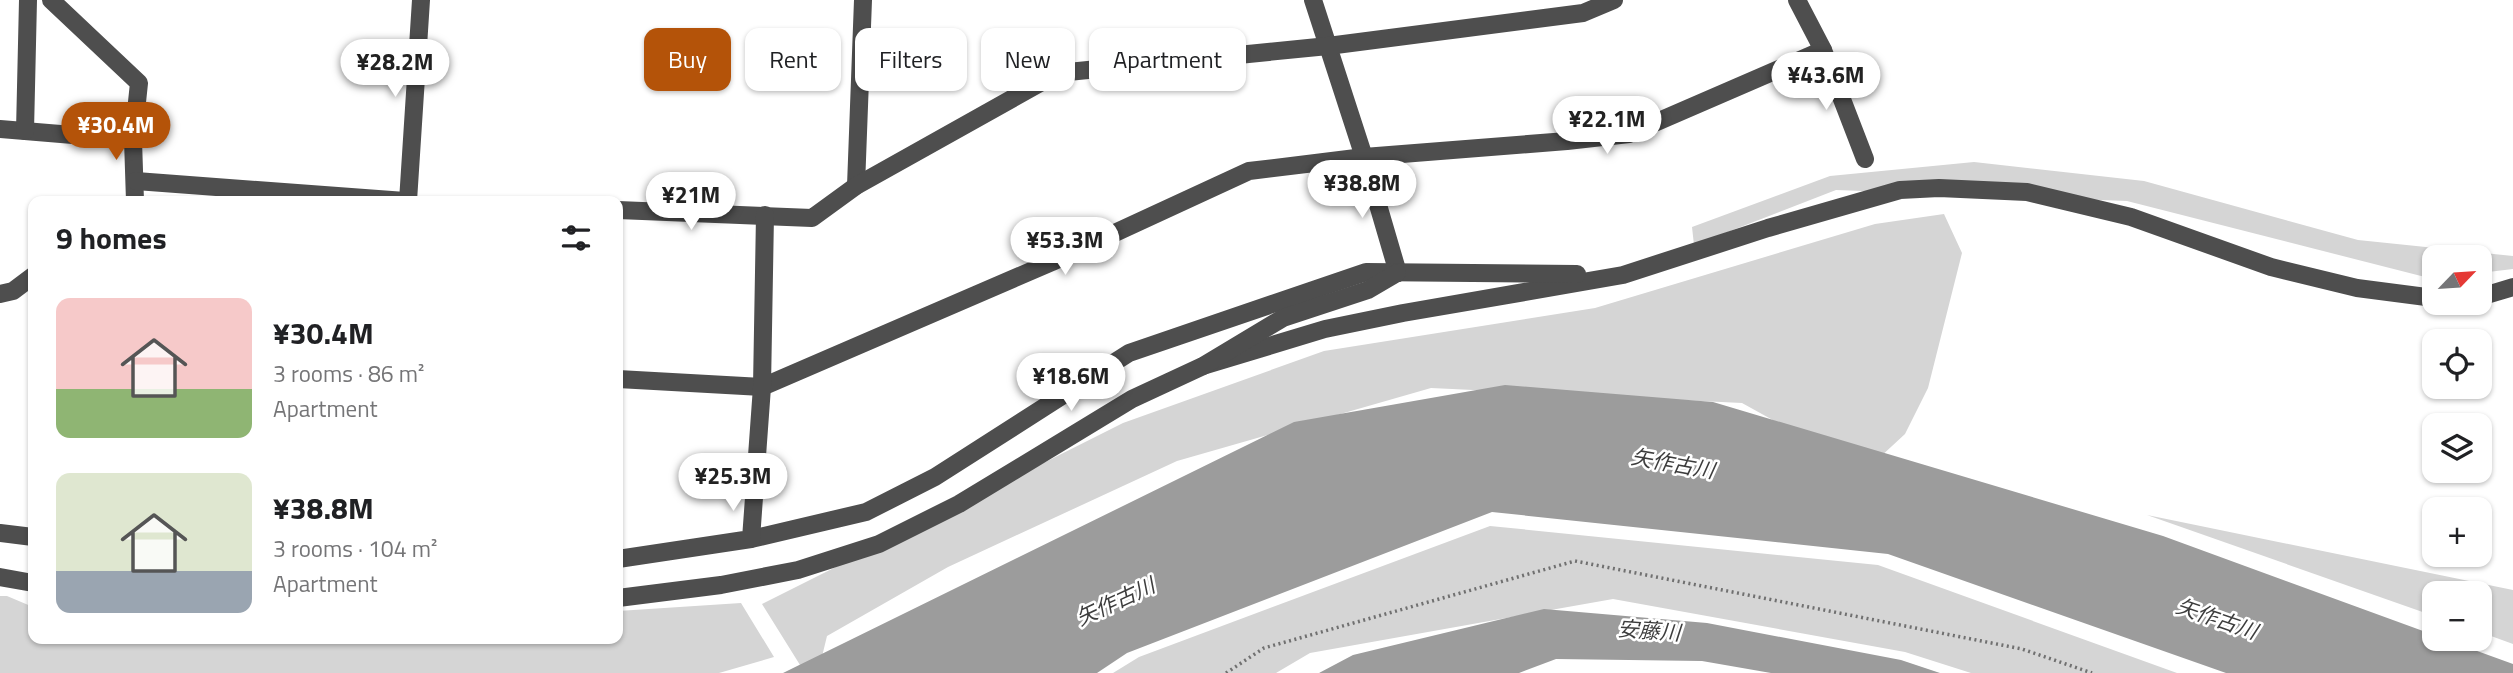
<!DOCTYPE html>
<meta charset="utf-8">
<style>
body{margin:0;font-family:"Titillium Web","Noto Sans JP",sans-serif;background:#f6f6f6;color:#202124;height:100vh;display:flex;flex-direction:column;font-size:26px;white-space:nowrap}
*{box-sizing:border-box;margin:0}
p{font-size:23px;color:#757577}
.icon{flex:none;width:38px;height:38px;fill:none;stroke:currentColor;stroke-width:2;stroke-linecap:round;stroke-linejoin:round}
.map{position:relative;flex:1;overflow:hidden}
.sheet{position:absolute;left:28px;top:196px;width:595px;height:448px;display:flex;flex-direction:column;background:#fff;border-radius:14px;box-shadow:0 2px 5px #0004}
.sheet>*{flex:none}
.banner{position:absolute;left:644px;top:28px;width:665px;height:63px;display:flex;gap:14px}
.needle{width:46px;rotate:65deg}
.buttons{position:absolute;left:2422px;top:245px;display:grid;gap:14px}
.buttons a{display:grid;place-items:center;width:70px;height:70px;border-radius:14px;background:#fff;box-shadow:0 2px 5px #0004;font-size:35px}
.price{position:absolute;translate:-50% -60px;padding:0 16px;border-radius:24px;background:#fff;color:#222;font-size:23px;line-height:46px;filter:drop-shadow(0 2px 4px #0008)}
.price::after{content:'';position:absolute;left:50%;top:42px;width:21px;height:16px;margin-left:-10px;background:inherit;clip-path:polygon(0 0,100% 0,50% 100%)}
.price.active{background:#b45309;color:#fff}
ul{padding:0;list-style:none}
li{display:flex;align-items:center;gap:21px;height:175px;padding:0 28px}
li span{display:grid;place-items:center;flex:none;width:196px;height:140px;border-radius:14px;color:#555}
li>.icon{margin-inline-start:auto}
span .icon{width:84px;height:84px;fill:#fffc;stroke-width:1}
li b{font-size:30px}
h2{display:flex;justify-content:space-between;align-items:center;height:84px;padding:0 28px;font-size:30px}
.tag{padding:0 24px;border-radius:14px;background:#fff;box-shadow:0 2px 5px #0004;font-size:24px;line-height:63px}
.tag.active{background:#b45309;color:#fff}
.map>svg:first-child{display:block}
.green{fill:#d5d5d5}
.water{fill:#9c9c9c}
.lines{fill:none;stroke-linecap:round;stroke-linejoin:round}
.path{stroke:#707070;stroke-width:3.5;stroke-dasharray:2 3.5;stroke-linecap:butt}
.minor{stroke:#4e4e4e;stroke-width:18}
.labels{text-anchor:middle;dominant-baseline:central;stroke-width:5;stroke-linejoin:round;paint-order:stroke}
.water-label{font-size:21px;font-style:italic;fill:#3d3d3d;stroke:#fff}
</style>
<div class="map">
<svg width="2513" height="673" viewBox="0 0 2513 673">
<rect width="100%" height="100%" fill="#fff"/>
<g class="green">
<polygon points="1974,162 2144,181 2358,240 2513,256 2513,269 2480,273 2480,257 2434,257 2434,277 2429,278 2127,201 1836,190 1694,245 1692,227 1830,176"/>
<polygon points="1944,214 1962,253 1928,388 1905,434 1865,471 1742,403 1431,388 1177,461 948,567 827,636 818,673 805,673 762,604 1123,423 1324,351 1595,308 1875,224"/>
<polygon points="2147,515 2513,590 2513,644 2480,632 2480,593 2434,593 2434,616"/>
<polygon points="1490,526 1878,565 2177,673 1971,673 1905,652 1613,599 1310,653 1276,673 1113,673 1139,657"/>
<polygon points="0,596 7,596 33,607 33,639 618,639 618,611 741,603 774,657 719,673 0,673"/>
</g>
<g class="water">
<polygon points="1505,385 1713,402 2163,536 2434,635 2434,639 2444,639 2513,664 2513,673 2226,673 1888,554 1492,512 1127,653 1097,673 783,673 1294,422"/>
<polygon points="1544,609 1707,623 1901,660 1940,673 1771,673 1702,661 1556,659 1519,673 1319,673 1353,655"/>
</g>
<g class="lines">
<polyline class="path" points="1226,673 1264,648 1575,561 2022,649 2092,673"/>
<g class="minor">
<polyline points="51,0 139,83 133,140 135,201"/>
<polyline points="1313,0 1364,157 1398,273"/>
<polyline points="1797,0 1823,50 1865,159"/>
<polyline points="0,129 133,140"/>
<polyline points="25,131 28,0"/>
<polyline points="136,181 405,201"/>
<polyline points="856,186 863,0"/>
<polyline points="408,201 421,0"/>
<polyline points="618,210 812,218 856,186 1058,73 1328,46 1583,13 1614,0"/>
<polyline points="0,294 13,291 33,276"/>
<polyline points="2480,297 2513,287"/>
<polyline points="1203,366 1325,329 1403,313 1623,275 1768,228 1900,190 1939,188 2027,192 2131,217 2271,267 2357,288 2434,298"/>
<polyline points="618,379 762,387 1052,262 1249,171 1364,157 1567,141 1629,134 1823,50"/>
<polyline points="0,533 33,537"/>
<polyline points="751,539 866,512 935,477 1129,353 1366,272 1577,274"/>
<polyline points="618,559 751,539 762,387 765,215"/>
<polyline points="0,577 33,583"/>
<polyline points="618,598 721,585 798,570 879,544 959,504 1132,399 1203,366 1283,318 1368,290 1397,273"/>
</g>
</g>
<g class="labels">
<g class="water-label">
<text transform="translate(1673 463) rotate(10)">矢作古川</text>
<text transform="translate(1115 601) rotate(-25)">矢作古川</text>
<text transform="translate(2217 618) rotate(19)">矢作古川</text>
<text transform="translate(1649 630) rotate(4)">安藤川</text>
</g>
</g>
</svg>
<div class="buttons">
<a><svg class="needle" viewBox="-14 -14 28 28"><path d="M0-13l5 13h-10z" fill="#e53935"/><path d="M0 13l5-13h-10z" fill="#757577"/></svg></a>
<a><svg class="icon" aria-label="locate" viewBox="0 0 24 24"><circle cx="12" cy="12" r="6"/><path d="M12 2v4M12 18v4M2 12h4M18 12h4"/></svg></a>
<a><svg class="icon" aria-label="layers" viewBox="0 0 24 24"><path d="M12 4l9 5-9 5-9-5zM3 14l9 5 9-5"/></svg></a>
<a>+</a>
<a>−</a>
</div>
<b class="price" style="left:395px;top:99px">¥28.2M</b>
<b class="price" style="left:1826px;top:112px">¥43.6M</b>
<b class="price" style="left:1607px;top:156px">¥22.1M</b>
<b class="price active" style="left:116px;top:162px">¥30.4M</b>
<b class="price" style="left:1362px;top:220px">¥38.8M</b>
<b class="price" style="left:691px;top:232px">¥21M</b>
<b class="price" style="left:1065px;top:277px">¥53.3M</b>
<b class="price" style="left:1071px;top:413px">¥18.6M</b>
<b class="price" style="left:733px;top:513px">¥25.3M</b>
<div class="banner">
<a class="tag active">Buy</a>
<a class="tag">Rent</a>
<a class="tag">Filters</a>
<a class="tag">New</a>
<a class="tag">Apartment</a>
</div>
<section class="sheet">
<h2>9 homes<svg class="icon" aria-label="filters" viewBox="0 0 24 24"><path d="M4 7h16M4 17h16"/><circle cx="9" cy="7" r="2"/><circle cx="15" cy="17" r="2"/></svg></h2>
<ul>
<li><span style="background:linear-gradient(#f6c9c9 65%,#8fb573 0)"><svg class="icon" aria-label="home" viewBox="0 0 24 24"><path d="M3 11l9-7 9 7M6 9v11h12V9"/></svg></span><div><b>¥30.4M</b><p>3 rooms · 86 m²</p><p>Apartment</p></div></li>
<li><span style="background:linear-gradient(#dfe7d0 70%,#9aa5b1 0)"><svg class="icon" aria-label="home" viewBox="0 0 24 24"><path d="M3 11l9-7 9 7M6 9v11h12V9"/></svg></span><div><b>¥38.8M</b><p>3 rooms · 104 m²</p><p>Apartment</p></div></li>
</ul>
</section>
</div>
